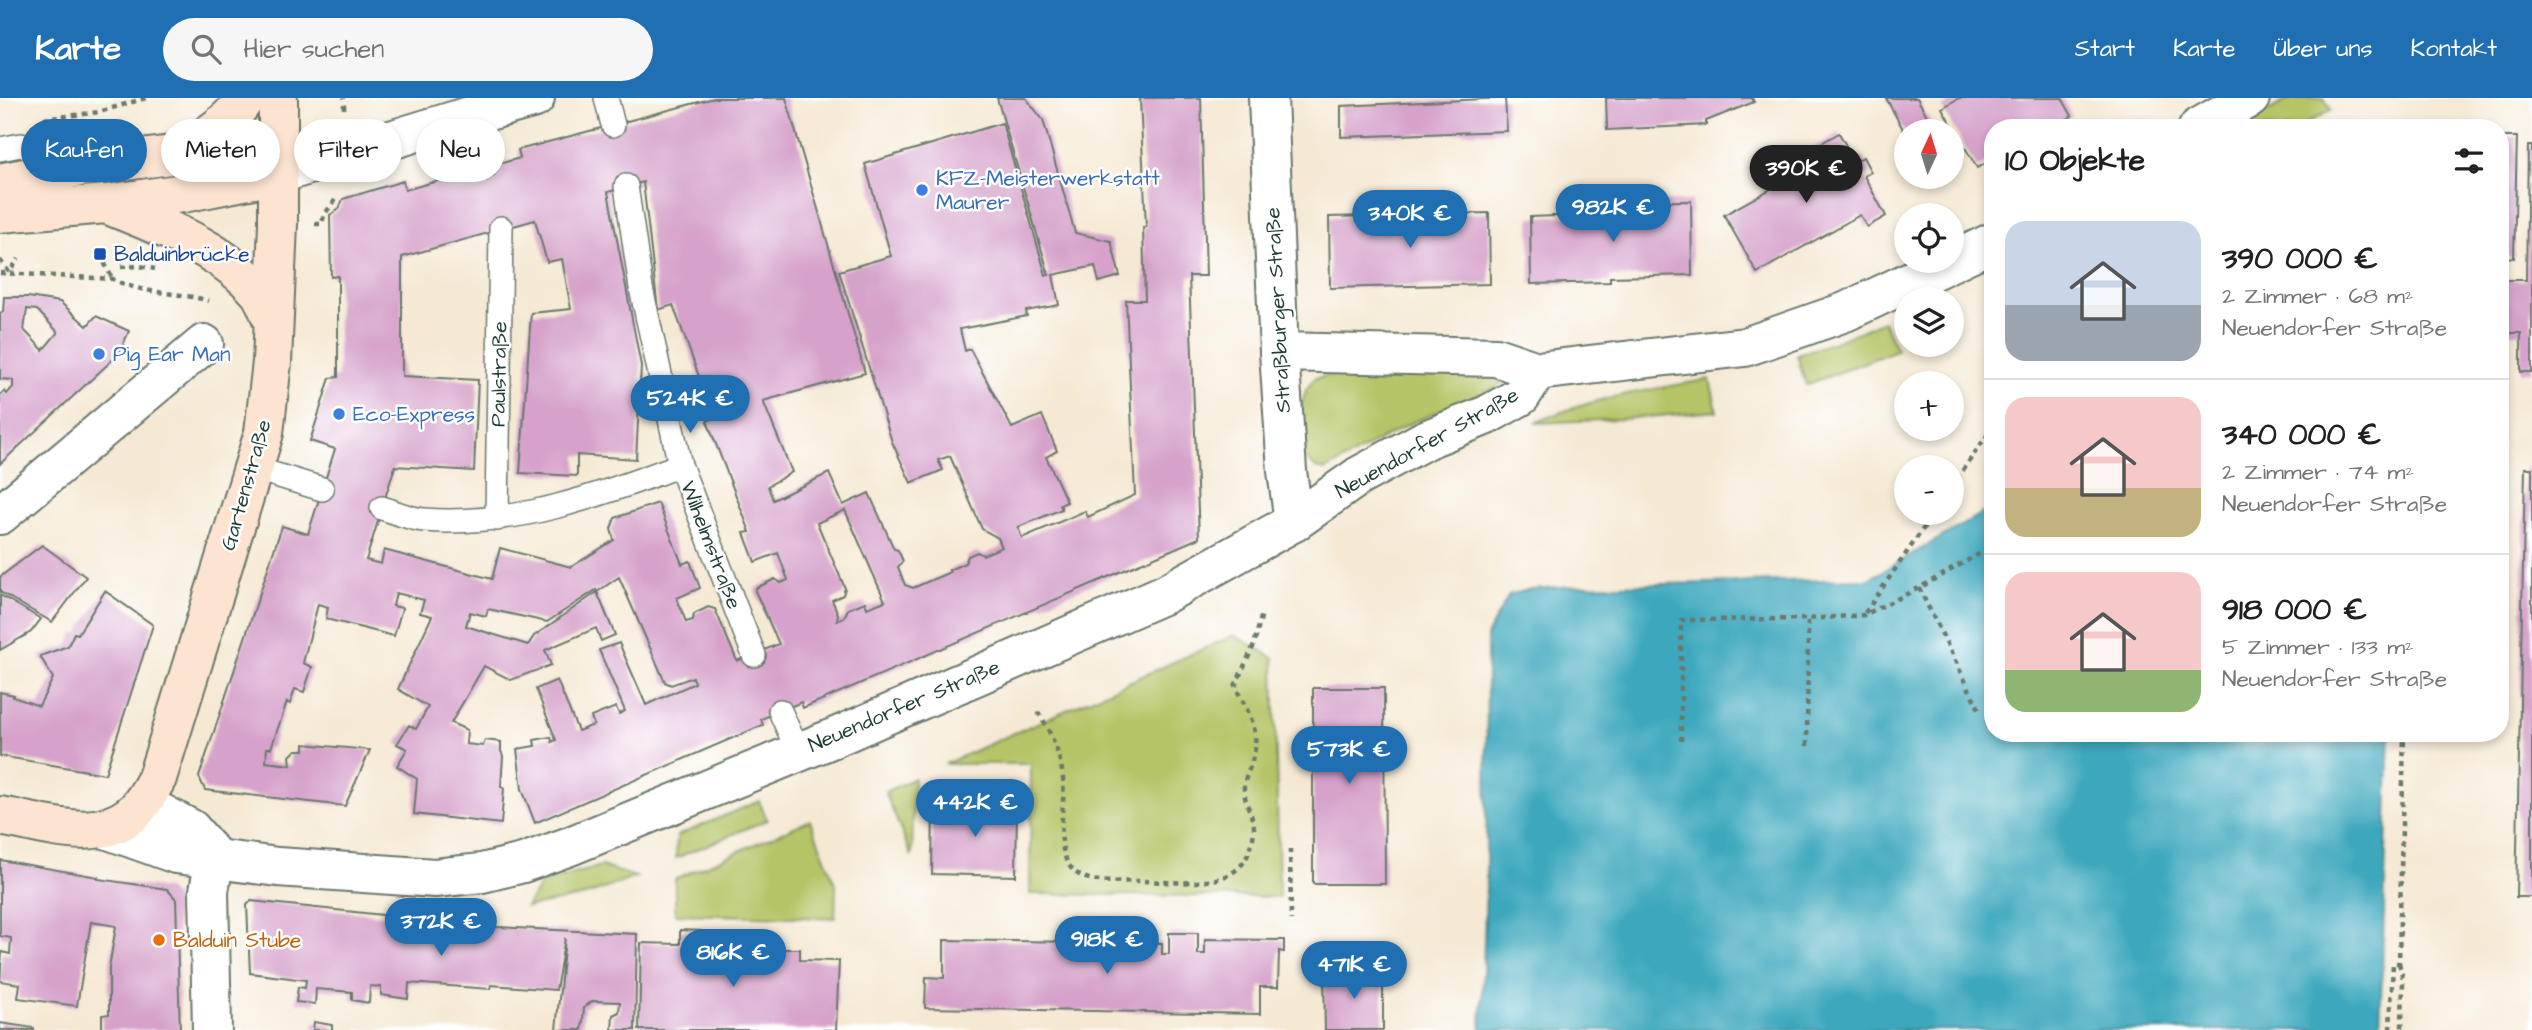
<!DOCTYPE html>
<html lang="de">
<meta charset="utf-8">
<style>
body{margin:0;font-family:"Architects Daughter",sans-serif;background:#f6f6f6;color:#202124;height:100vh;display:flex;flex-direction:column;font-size:26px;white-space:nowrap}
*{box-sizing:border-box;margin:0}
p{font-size:23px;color:#757577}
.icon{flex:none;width:38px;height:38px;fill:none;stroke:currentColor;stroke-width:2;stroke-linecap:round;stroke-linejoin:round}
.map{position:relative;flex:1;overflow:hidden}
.drawer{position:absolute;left:1984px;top:21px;width:525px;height:623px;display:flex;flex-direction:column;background:#fff;border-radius:28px;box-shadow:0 4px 10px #0003}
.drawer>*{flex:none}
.guide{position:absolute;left:21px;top:21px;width:665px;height:63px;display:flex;gap:14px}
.needle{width:46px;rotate:4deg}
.tools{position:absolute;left:1894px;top:21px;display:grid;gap:14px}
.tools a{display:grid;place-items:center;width:70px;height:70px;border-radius:50%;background:#fff;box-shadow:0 4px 10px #0003;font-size:35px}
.price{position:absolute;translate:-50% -60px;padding:0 16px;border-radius:24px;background:#1f6fb2;color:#fff;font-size:23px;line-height:46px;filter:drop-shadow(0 2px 4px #0008)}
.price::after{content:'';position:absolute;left:50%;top:42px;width:21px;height:16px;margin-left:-10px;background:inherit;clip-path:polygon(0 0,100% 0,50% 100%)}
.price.current{background:#222;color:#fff}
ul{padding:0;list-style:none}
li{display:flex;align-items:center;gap:21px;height:175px;padding:0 21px}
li+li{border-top:2px solid #e0e0e0}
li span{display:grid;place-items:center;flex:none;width:196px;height:140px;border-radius:21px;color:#555}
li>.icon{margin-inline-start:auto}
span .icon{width:84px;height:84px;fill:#fffc;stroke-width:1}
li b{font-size:30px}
h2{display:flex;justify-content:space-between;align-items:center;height:84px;padding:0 21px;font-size:30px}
.tag{padding:0 24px;border-radius:32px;background:#fff;box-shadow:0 4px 10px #0003;font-size:24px;line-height:63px}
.tag.current{background:#1f6fb2;color:#fff}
header{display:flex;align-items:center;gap:42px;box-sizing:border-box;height:98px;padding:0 35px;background:#1f6fb2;color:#fff}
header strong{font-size:33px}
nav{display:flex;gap:38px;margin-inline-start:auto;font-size:24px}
.search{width:490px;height:63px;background:#f6f6f6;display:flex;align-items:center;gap:18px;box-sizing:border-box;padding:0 24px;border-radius:38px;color:#757577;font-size:26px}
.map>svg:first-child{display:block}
.green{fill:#b5c466;stroke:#6a804d;stroke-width:2}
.water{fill:#3da8bd;stroke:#2e7278;stroke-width:2}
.building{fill:#d6a2cb;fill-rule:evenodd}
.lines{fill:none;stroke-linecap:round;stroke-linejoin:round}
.lane-casing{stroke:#6a796c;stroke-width:26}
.street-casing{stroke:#6a796c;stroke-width:42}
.secondary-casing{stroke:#6a796c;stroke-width:42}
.path{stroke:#6a796c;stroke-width:4.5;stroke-dasharray:5 5;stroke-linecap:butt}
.lane{stroke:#fff;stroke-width:23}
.street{stroke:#fff;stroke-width:38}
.secondary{stroke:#fde4d1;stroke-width:38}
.shop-dot{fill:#3f7fe0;stroke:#fff;stroke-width:2.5}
.transit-dot{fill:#1a4fb4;stroke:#fff;stroke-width:2.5}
.food-dot{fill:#e8710a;stroke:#fff;stroke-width:2.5}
.labels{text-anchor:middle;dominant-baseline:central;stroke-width:5;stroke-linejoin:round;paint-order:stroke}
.shop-label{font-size:21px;fill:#366cbe;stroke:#fff;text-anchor:start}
.transit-label{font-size:21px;fill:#164399;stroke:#fff;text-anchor:start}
.street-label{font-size:21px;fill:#1f3d34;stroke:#fff}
.food-label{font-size:21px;fill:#c56008;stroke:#fff;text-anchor:start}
</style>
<header>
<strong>Karte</strong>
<div class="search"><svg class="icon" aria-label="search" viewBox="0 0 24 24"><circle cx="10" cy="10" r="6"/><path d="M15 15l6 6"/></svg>Hier suchen</div>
<nav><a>Start</a><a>Karte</a><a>Über uns</a><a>Kontakt</a></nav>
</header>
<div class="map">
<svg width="2532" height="932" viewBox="0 0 2532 932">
<rect width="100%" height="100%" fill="#fff"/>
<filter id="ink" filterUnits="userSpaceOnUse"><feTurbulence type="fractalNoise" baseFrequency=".0143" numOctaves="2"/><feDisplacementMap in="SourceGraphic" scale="14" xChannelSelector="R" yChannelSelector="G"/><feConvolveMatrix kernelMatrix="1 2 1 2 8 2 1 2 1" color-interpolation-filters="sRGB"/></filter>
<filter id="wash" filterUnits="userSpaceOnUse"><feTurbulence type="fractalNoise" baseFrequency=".00686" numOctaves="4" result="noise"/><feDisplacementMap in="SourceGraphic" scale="28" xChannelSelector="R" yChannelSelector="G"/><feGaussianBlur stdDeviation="1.57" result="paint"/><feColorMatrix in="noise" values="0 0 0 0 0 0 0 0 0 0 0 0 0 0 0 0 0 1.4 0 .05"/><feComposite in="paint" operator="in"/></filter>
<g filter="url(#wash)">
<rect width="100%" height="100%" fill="#f5e9d4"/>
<g class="green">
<polygon points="2292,0 2324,0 2331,12 2298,30 2236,30"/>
<polygon points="1883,223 1897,252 1806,287 1797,257 1840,242"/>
<polygon points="1335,276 1504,277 1504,284 1495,290 1407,327 1326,372 1316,370 1306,360 1301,308 1306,292 1315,280"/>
<path d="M1710,281l7,32 -95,8 -87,4c55,-26 116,-33 175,-44z"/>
<polygon points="1234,537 1274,560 1279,799 1030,796 1031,666 945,666"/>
<polygon points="914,680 912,759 885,694"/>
<polygon points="759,703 767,722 676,760 677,738"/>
<polygon points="810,722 836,788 835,820 675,816 675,781"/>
<polygon points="601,768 636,779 581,799 526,809 542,785"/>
</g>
<polygon class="water" points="1993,409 1993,635 2390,635 2380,932 1481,932 1486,786 1487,536 1509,497 1531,491 1571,488 1869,481"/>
<g id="blocks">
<g class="building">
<path d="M714,0h72l79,275 -102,28 29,71 -24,14 5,14 56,-27 14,32 26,-12 25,56 4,1 5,11 -5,6 7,18 8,3 37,-16 -1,-2 16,-7 3,-7 9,-4 6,3 19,-8 -4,-9 -16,-9 -32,-73 -12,4 5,10 -32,13 -19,-41 -53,-171 52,-15 -26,-92 137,-41 44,152h3l-52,-177h29l17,22 32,113 36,8 9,35 -21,6 -4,-16 -42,9 6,30 -33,6 1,5 -67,13 5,22 5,-2 42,79 30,-13 15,36 -11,6 21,45 -7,3 2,4 -44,18 4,11 63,-27 3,6 47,-22 -9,-195h19l-2,-73h3l-6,-129h61l5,178h-17l10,262 -396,170 -2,-6 -40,17 2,6 -228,98 -13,-34 -5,-40 18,-3 -1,-6 17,-3 1,5 4,-2 -20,-51 21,-9 21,51 16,-6 -3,-8 25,-10 3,7 6,-3 -26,-61 20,-7 27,62 49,-22 -2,-6 -22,8 -6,-3 -46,-105 -22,15 18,43 -14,6 -5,-13 -51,22 6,15 -40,15 -27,-14 -33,57 16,7 -1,14 17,2 2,-6 16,2v9l2,5 -2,31 3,1 -3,36 -87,-10 3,-35 -20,-13 10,-17 -10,-5 12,-19 7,4 12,-22 -30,-18 34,-73 -12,-3 4,-13 -28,-7 -3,13 9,2 -8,28 -68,-17 2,-12 -10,-3 -15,59 9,4 -8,25 -9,-3 -5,15 -3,-2 -16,46h-4l-1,14 25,3 -1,-9 6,-6h8v-6l66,6 -25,56 -140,-16 -6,-13 83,-251 26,8 27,-85 -25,-8 20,-63 8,-1v-101l-7,1 -1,-62 9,-6 4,-10 60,-18 2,9 115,-32 -2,-8zM643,84l15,128 15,-5 41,113 -7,3 43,111 -6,1 11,29 23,-9 10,27 -7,3 -6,-4 -19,9 -1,3 24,53 -42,17 -22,-52 -7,-2 -14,7 -1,6 -7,2 -9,-24 23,-10 -10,-27 -8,3 -24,-61 -43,15 -4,11 3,11 -43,27 -71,-19 -8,31 -108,-29 -3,14 -15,-4 29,-94 79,5 4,-91 -76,-4v-119l133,-37 12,42 15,-3 9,50 -40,4 -11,160 57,3v-21l59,4 5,-93 -33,-174zM845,412l40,91 -18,7 -2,-6 -17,7 -4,9 -7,3 1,-7 -6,-14 11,-5 2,-7 -28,-65zM596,492l1,2 -63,44 -6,9 -62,-19 4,-14 16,4 2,-7 59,13z"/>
<polygon points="1505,0 1507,33 1341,39 1341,8"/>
<polygon points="1606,0 1752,0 1754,4 1706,23 1706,27 1607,32"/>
<polygon points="1886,0 1917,0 1935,32 1904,33"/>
<polygon points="1959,0 2062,0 2072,18 2052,30 1993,30 1993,61 1977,70 1942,10"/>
<polygon points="1839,35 1855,64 1863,59 1871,74 1864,78 1886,118 1867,129 1860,117 1757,175 1724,117 1796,77 1788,64"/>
<polygon points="2501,39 2517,39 2514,160 2501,159"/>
<polygon points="2528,48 2532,48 2532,274 2521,274 2521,235 2504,235 2504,182 2526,182"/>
<polygon points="1691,103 1692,177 1610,179 1610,184 1531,186 1530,119 1610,116 1609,104"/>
<polygon points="1489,115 1490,186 1330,190 1329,119"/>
<path d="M4,199h24l32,5 27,24 9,-10 33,15 -10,23 -119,110v-69l4,-4 3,3 6,-7v-7l-13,-1v-66l3,-1zM27,211l10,1 21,22 -15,18 -19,-20z"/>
<polygon points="2525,370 2532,370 2532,799 2516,799"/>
<polygon points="42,447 86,479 52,524 0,494 0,479"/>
<polygon points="105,493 153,527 105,676 0,658 0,594 14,597 13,599 39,608 53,580 40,558 68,548 74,535 78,536"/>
<polygon points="0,497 41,521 31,534 0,552"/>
<polygon points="1313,590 1384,590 1385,786 1313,786"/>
<polygon points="933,705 1017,706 1016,778 932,776"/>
<polygon points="0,762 98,779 98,781 167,791 176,801 180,932 102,932 102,917 109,916 109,870 116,828 91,824 77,908 18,900 20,886 0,883 2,854 10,856 11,840 0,838"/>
<polygon points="251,803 496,829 637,836 635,932 612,932 613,917 619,914 620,904 592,903 584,910 582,932 556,932 565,840 556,892 491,887 490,891 409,885 408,901 381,897 381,889 370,888 369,905 352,902 352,894 316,891 315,906 296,904 298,889 305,890 306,882 250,875 247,807"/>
<polygon points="680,832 701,833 701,845 741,846 741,861 781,862 781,851 800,851 800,862 839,863 836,932 639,932 641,845 680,846"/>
<polygon points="1169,835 1198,835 1198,856 1205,856 1205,841 1284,842 1284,854 1279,853 1278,889 1260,889 1260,916 925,910 926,879 944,880 944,842 1162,845 1162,856 1169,856"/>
<polygon points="1383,873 1383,932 1325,932 1324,874"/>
<polygon points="314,924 332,927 332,932 313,932"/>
<polygon points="0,925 34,930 34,932 0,932"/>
</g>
</g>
</g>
<g filter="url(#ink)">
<use href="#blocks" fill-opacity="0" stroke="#6a796c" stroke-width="2"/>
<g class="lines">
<defs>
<g id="lane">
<polyline points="606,0 613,27"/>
<polyline points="466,19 484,70"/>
<polyline points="0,51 21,47 74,67"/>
<polyline points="626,88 641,190 680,367 754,557"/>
<polyline points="253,370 322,391"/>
<path d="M382,410c13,4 28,11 42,12 89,7 175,-24 256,-55"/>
<polyline points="497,421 501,130"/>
<polyline points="780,613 798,653"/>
</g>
<g id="street">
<polyline points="1268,0 1279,254 1287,373 1294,424"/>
<polyline points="2198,30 2250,0"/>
<polyline points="279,76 466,19 535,0"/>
<polyline points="1279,254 1496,259 1537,273 1745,249 1845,214 1993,144"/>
<polyline points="0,417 204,246"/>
<polyline points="142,705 191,731 215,759"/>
<polyline points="103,730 176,756 278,769 435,780 482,775 523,765 570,748 831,641 1165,496 1294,424 1359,378 1425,342 1487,317 1521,298 1537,273"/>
<polyline points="212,932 209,793 215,759"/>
</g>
<g id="secondary">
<path d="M184,52c22,-13 48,-29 61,-52"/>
<polyline points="0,85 80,69 279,43"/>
<path d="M106,106c53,22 115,43 153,88 6,8 10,20 14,29"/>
<polyline points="0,115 106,106 183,95 279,76"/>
<path d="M0,718c43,7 100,30 136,-6 9,-9 15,-21 21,-32l107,-345 8,-71 6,-138v-126"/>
</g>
</defs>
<use href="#lane" class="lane-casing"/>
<use href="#street" class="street-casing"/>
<use href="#secondary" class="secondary-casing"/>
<g class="path">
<polyline points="344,11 344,0"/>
<polyline points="43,21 99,14 146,0"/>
<polyline points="315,126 322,126 324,117 336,101"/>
<polyline points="100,156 112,180"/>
<polyline points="0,162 9,174 19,161"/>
<polyline points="121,169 140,168 155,171"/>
<path d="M0,175l113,6c29,16 64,12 96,22"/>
<polyline points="1993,303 1993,304"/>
<polyline points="1951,389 1993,329"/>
<polyline points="1919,490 1981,615"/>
<polyline points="1865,515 1934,415"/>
<path d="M1038,614c11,17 21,39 24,59 6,30 -10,75 10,98 15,17 46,12 66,12 35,0 103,12 112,-34 2,-6 5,-14 4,-20 -2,-15 -11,-26 -10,-41 1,-9 6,-17 8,-25 10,-32 -4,-48 -17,-75l19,-41 8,-32"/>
<polyline points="1681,643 1681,522 1808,521 1864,517 1919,490 1993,448"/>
<polyline points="1807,648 1808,521"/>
<polyline points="1290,751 1291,822"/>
<polyline points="2399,865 2403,881 2402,932"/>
<polyline points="2390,932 2393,865 2399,865 2404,635"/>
</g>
<use href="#lane" class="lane"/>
<use href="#street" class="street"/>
<use href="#secondary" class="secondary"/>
</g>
</g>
<g class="shop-dot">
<circle cx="922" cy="92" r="7"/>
<circle cx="99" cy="256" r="7"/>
<circle cx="339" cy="316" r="7"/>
</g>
<rect class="transit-dot" x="93" y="149" width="14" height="14" rx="3.5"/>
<circle class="food-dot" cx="159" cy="842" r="7"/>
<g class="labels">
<g class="shop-label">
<text x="936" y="80">KFZ-Meisterwerkstatt<tspan x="936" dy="24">Maurer</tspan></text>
<text x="113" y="256">Pig Ear Man</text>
<text x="353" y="316">Eco-Express</text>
</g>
<g class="transit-label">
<text x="114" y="156">Balduinbrücke</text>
</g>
<g class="street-label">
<text transform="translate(1278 212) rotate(-93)">Straßburger Straße</text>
<text transform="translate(499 276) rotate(-89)">Paulstraße</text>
<text transform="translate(1427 345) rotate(-29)">Neuendorfer Straße</text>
<text transform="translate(246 387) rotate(-74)">Gartenstraße</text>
<text transform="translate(711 447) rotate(69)">Wilhelmstraße</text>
<text transform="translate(904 608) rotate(-23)">Neuendorfer Straße</text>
</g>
<g class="food-label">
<text x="173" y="842">Balduin Stube</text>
</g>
</g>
</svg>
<div class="tools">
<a><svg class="needle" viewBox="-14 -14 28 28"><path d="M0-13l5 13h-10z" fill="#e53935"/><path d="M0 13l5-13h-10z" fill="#757577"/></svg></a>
<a><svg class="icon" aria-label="locate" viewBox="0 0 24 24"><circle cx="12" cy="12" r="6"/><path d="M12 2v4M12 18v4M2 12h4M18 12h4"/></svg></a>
<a><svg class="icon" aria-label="layers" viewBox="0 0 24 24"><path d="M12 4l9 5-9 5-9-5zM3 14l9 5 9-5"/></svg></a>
<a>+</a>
<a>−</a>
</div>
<b class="price current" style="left:1806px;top:107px">390K €</b>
<b class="price" style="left:1613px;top:146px">982K €</b>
<b class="price" style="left:1410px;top:152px">340K €</b>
<b class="price" style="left:690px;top:337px">524K €</b>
<b class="price" style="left:1349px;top:688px">573K €</b>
<b class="price" style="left:975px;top:741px">442K €</b>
<b class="price" style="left:441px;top:860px">372K €</b>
<b class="price" style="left:1107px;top:878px">918K €</b>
<b class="price" style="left:733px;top:891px">816K €</b>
<b class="price" style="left:1354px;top:903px">471K €</b>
<div class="guide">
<a class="tag current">Kaufen</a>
<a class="tag">Mieten</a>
<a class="tag">Filter</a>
<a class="tag">Neu</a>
</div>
<section class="drawer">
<h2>10 Objekte<svg class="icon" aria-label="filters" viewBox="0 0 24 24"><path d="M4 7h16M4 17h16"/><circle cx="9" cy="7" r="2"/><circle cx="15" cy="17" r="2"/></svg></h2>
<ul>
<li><span style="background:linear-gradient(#c9d6e8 60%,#9aa5b1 0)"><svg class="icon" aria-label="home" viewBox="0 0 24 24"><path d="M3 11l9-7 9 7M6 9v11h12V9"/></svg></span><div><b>390 000 €</b><p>2 Zimmer · 68 m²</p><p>Neuendorfer Straße</p></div></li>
<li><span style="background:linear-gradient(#f6c9c9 65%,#c2b280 0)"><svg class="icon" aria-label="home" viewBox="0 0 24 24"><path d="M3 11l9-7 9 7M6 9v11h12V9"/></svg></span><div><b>340 000 €</b><p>2 Zimmer · 74 m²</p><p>Neuendorfer Straße</p></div></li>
<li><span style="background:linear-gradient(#f6c9c9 70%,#8fb573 0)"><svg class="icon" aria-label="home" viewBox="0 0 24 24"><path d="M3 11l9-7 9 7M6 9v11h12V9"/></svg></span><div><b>918 000 €</b><p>5 Zimmer · 133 m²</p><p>Neuendorfer Straße</p></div></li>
</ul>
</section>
</div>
